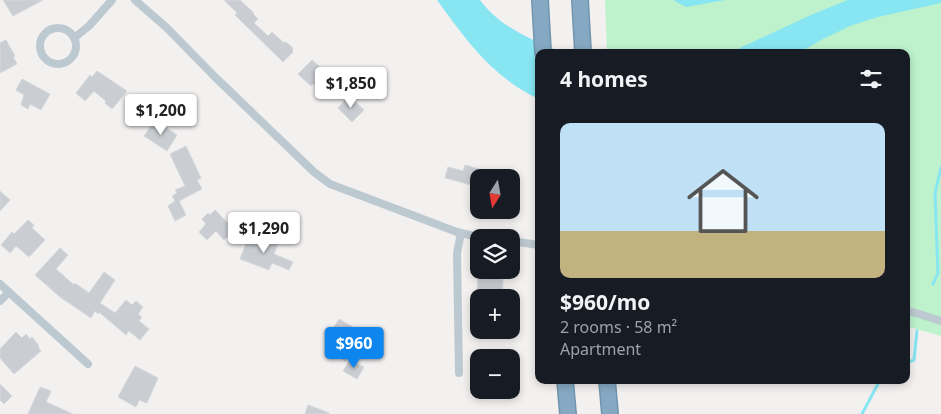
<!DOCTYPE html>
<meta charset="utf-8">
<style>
body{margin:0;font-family:"Noto Sans",sans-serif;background:#242831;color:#f1f3f6;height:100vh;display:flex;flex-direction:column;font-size:19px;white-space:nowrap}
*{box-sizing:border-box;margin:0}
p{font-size:16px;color:#9ea1a6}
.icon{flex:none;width:28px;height:28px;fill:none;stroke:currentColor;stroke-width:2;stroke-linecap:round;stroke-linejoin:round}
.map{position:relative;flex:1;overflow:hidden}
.drawer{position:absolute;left:535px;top:49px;width:375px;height:335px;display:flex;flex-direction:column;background:#171b24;border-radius:10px;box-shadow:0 2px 8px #0003}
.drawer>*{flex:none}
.needle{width:32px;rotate:191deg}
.fabs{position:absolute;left:470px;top:169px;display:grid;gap:10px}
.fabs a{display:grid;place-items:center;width:50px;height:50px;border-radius:10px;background:#171b24;box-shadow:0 2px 8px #0003;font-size:25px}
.price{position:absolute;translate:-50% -42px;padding:0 11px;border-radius:5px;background:#fff;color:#222;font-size:16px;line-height:32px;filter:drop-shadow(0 1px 2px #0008)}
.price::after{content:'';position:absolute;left:50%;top:30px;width:15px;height:11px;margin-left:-8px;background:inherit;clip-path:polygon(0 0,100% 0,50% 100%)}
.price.current{background:#0d86f0;color:#fff}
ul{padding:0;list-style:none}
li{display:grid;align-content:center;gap:10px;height:265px;padding:0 25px}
li span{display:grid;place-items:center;height:155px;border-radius:10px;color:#555}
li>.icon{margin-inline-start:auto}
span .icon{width:90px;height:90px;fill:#fffc;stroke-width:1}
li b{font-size:21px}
h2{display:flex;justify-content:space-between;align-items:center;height:60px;padding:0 25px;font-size:21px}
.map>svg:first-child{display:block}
.green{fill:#bdf2cc}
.water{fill:#87e6f2}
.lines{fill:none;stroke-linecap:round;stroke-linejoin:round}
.stream{stroke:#87e6f2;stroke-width:3}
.building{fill:#caced3;stroke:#d4d7dc}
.motorway-casing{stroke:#7094ae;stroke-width:18}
.minor{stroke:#bdc9d0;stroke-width:8}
.motorway{stroke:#85a9c2;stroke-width:15}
</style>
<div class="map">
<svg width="941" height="414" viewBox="0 0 941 414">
<rect width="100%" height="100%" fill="#f3f0f0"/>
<polygon class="green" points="605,0 941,0 941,336 906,326 906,52 607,52"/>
<g class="water">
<path d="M437,0h43c20,27 50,39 81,52h-22v47c-46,-21 -73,-59 -102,-99z"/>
<polygon points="673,0 725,0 686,7"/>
<polygon points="848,0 941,0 941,3 878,17 850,26 823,39 800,52 731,52 813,14"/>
</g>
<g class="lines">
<g class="stream">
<polyline points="933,284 938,273 935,193 941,168"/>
<polyline points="906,363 914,360 917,331"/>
<polyline points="862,414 880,380"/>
</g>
</g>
<g class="building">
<polygon points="3,0 43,0 13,16"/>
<polygon points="224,0 240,0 254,13 253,14 258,19 254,23 268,36 272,32 284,43 286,42 293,48 292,50 293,52 283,62 235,15 237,13"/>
<polygon points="6,40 15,56 13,57 17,64 0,73 0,43"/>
<polygon points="312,60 329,75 317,86 313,84 311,86 298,74"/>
<polygon points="97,71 127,91 112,109 105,103 106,101 94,91 85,101 76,93 90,75 92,77"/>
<polygon points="22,79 50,94 41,110 30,104 28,109 21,105 24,95 16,90"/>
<polygon points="349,96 364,110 352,122 338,108"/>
<polygon points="155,120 177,135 167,151 144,136"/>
<polygon points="186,146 201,178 197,180 202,189 179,201 186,215 175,221 168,206 175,201 172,196 177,193 175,190 185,186 170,154"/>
<polygon points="465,165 486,171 484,178 479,178 479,187 445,178 448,167 463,171"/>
<polygon points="0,191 10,200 0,211"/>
<polygon points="215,210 234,230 224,240 216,231 207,240 199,232 206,224 202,219 208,213 210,215"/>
<polygon points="28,220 34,225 32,228 45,240 29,257 16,246 10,253 1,245 12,232 14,234"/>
<polygon points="255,237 278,243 274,254 293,262 289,270 272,263 269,270 240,259 248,239 254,241"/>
<polygon points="60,248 68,255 56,269 74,285 75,283 89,293 104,272 115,280 100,303 115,313 126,300 132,305 136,301 143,307 138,314 142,317 139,321 149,329 140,340 129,331 126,335 99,312 98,314 95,311 91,318 60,297 35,275"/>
<polygon points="478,277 503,279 502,298 477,298"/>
<polygon points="339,319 363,333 345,361 336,356 340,349 326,340"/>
<polygon points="16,332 22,338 26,334 30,339 32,337 39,346 38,347 41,351 14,374 0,358 0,349"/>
<polygon points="350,360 364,367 357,379 343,371"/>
<polygon points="135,366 158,378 147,403 139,400 136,407 118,397"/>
<polygon points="0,384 12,396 4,404 0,400"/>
<polygon points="40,387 51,391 46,402 73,414 28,414"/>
<polygon points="308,405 329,413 329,414 305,414"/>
</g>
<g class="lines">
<defs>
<g id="motorway">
<polyline points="540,0 543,52"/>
<polyline points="580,0 583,52"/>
<polyline points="565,380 568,414"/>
<polyline points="607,380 610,414"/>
</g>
</defs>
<use href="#motorway" class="motorway-casing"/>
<g class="minor">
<polyline points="135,0 167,28 215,77 314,172 330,184 457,232 482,238"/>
<circle cx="58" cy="46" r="18"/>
<polyline points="74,38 89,26 112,0"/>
<polyline points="511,241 539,245"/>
<polyline points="0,284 88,364"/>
<polyline points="0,301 9,292"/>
<polyline points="906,310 941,321"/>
<polyline points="459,373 457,253 461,233"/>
</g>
<use href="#motorway" class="motorway"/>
</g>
</svg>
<div class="fabs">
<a><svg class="needle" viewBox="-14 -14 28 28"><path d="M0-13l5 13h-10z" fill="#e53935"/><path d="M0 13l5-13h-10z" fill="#9ea1a6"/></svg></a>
<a><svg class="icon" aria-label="layers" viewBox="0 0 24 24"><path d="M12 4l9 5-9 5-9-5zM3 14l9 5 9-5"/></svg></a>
<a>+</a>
<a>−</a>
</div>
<b class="price" style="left:351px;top:109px">$1,850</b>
<b class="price" style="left:161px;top:136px">$1,200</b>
<b class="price" style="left:264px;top:254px">$1,290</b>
<b class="price current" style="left:354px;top:369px">$960</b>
<section class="drawer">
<h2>4 homes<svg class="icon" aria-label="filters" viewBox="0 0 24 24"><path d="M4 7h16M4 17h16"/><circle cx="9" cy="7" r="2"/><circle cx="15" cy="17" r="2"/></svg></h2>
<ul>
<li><span style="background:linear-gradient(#bfe0f5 70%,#c2b280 0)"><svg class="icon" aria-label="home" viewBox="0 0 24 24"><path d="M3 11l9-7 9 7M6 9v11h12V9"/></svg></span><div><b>$960/mo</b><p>2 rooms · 58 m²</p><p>Apartment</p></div></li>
</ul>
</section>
</div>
